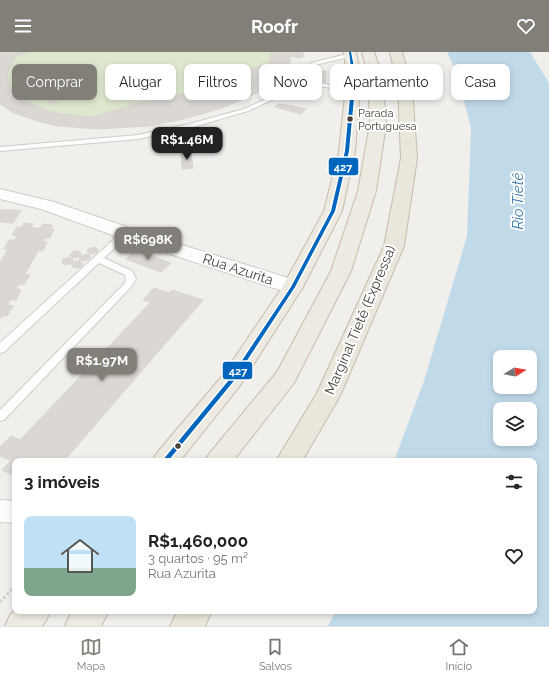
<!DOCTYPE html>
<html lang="pt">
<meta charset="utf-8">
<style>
body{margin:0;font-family:Raleway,sans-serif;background:#f6f6f6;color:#222;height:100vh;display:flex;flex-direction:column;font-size:15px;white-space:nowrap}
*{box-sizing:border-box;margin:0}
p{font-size:13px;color:#767676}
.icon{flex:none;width:22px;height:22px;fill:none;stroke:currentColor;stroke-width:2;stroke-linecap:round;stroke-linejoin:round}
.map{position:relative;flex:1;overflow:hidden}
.details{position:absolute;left:12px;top:406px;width:525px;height:156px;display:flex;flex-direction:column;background:#fff;border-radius:8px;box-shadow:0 2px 6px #0003}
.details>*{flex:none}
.hud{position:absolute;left:12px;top:12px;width:525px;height:36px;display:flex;gap:8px}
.needle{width:26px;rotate:79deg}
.buttons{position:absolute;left:493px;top:298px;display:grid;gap:8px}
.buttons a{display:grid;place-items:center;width:44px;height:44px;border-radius:8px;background:#fff;box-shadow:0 2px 6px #0003;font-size:20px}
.price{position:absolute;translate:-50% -34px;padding:0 9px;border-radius:8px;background:#827e78;color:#fff;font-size:13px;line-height:26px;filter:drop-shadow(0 1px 2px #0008)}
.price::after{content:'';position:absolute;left:50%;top:24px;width:12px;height:9px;margin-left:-6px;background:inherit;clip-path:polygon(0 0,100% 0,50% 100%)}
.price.on{background:#222;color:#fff}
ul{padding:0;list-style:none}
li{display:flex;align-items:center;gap:12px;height:100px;padding:0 12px}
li+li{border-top:1px solid #e0e0e0}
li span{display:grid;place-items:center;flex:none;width:112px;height:80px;border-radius:8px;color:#555}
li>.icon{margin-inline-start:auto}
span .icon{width:48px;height:48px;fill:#fffc;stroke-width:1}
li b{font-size:17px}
h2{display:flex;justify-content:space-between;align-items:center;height:48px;padding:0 12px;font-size:17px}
.pill{padding:0 14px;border-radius:8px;background:#fff;box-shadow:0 2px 6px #0003;font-size:14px;line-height:36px}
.pill.on{background:#827e78;color:#fff}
header{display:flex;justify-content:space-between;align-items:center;height:52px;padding:0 12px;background:#827e78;color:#fff;font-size:18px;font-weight:700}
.tab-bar{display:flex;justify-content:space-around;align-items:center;height:56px;border-top:1px solid #e0e0e0;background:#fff;font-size:11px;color:#767676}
.tab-bar a{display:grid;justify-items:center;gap:2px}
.tab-bar .on{color:#827e78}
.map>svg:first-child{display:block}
.green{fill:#dee8cf}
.water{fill:#c1daea;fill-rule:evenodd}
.building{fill:#dbd8d4;stroke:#d9d6d2}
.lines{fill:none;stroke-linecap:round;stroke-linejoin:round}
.service-casing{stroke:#cfcdca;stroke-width:2}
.minor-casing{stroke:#cfcdca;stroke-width:2}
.tertiary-casing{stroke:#cfcdca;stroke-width:2}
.trunk-casing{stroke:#c6bcab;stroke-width:2}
.motorway-casing{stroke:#c6bcab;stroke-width:2}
.path{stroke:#d1cfcc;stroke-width:3;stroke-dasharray:2.5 2.5;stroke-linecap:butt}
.service{fill:#fdfdfc;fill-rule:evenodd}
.minor{fill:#fdfdfc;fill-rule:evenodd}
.tertiary{fill:#fdfdfc;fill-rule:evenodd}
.trunk{fill:#edeae1;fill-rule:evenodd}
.motorway{fill:#eae6dc;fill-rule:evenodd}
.bus-1-casing{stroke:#fff;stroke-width:3}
.bus-1{fill:#0065bd;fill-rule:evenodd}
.bus-dot{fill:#464139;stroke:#fff;stroke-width:1.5}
.labels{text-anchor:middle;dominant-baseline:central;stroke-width:4;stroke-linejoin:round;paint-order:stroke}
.far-bus-label{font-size:11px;fill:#464139;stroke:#fff;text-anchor:start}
.street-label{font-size:14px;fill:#464139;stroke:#fff}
.water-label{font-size:15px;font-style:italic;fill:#3c7aa8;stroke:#fff}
.line-badge{stroke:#fff;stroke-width:1.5}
.badge-label{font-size:11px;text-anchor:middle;font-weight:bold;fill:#fff}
</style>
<header><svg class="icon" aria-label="menu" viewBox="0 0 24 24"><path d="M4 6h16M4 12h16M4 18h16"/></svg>Roofr<svg class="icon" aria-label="heart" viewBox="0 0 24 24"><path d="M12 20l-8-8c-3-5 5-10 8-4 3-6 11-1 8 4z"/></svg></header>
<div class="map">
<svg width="549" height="574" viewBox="0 0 549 574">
<rect width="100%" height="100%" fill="#f1efec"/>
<polygon class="green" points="0,0 302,0 302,5 293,3 278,27 245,45 108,74 10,55"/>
<path class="water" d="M447,0h83l19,31v543h-221l8,-15h198v-150h-140l30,-80 43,-145 4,-107 -13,-53zM500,305h30v30h-30zM500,357h30v30h-30z"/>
<g class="building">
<polygon points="0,0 30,0 19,3 16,5 7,21 9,34 15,43 23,48 48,59 62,62 93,65 139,51 175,44 209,33 230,23 270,11 271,0 302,0 304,4 300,6 291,4 289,13 277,27 255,42 222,56 184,67 148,74 96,77 59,74 41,70 14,61 0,52"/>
<rect x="319" y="19" width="7" height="11"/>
<polygon points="52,45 56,48 61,48 51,51 46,47"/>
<polygon points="278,52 294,54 306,57 301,62 275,55"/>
<polygon points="191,101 193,116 182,117 181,102"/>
<polygon points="0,158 21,158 13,171 0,170"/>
<polygon points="24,171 33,172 31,176 40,176 43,172 52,173 50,177 54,177 50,186 45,186 43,190 47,190 43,199 38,199 25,222 30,223 24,233 19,232 16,237 21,238 16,248 10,248 8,253 13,254 7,264 2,264 0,267 0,211 8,197 4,197 9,188 14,188 17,184 12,183 17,175 22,175"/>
<polygon points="94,195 98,197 97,201 91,202 87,200 88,197"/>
<polygon points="136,198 171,211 161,220 126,207"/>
<polygon points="74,199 79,199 81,201 81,203 78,205 72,206 70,203"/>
<polygon points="87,202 91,204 89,207 84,209 79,207 80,204"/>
<polygon points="69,205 73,208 72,211 66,213 62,211 63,207"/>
<polygon points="76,209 81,209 83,213 78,216 73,215 71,213"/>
<polygon points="154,236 169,241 172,238 203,248 64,409 15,409 15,424 2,418 11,409 0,404 0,395 11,384 20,388 151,250 143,248"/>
</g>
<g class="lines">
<defs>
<g id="service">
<polygon points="351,1 353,2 353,4 315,13 301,27 354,38 354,40 297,30 283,43 248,59 190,76 138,87 0,99 0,95 138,83 189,72 244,57 279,41 311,11"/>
<polygon points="126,178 129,179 130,181 129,183 104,206 132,219 136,227 131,235 4,368 0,369 0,358 124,232 126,227 125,223 99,211 4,300 0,301 0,291 123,179"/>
</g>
<polygon id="minor" points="0,448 15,449 15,471 0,470"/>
<polygon id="tertiary" points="0,137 54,150 153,184 279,223 300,230 303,235 300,240 293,242 286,240 118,185 41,157 0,147"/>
<g id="trunk">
<polygon points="344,0 356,0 361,25 355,99 342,159 303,235 239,335 180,409 152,409 156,402 223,323 283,234 324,159 339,99 347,25"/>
<polygon points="362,0 374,0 382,23 386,72 376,139 351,219 294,331 233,409 205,409 209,402 277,320 331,219 358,139 370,72 368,23"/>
<polygon points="15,558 15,559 50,559 46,569 42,574 5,574 10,563"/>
<polygon points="74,559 109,559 101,574 65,574 70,563"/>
</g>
<g id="motorway">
<polygon points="390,0 402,0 412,35 417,106 404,194 340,344 302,409 276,409 317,341 384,194 401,106 398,35"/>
<polygon points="178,559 212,559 205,574 170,574"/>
</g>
</defs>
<use href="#service" class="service-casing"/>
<use href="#minor" class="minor-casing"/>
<use href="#tertiary" class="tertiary-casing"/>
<use href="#trunk" class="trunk-casing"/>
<use href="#motorway" class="motorway-casing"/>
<polyline class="path" points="0,550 15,534"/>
<use href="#service" class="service"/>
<use href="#minor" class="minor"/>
<use href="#tertiary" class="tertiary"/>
<use href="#trunk" class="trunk"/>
<use href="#motorway" class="motorway"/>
<defs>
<polygon id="bus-1" points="349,0 351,0 356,25 349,99 335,159 295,235 233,330 168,409 162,409 229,328 291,235 331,159 345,99 352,25"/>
</defs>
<use href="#bus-1" class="bus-1-casing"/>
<use href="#bus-1" class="bus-1"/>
</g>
<g class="bus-dot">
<circle cx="350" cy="67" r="3.5"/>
<circle cx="178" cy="394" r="3.5"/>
</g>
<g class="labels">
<g class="far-bus-label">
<text x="358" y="61">Parada<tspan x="358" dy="13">Portuguesa</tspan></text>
</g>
<g class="street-label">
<text transform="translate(238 217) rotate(18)">Rua Azurita</text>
<text transform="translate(360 268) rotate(-67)">Marginal Tietê (Expressa)</text>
</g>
<g class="water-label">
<text transform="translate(518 149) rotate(-90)">Rio Tietê</text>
</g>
</g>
<g class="line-badge">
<rect x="328" y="105" width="31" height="19" rx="4" fill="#0065bd"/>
<rect x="222" y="309" width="31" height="19" rx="4" fill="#0065bd"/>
</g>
<g class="badge-label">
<text x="343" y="119">427</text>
<text x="238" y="323">427</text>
</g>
</svg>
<div class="buttons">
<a><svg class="needle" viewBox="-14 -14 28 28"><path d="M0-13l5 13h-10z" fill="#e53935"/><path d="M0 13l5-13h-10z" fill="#767676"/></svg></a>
<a><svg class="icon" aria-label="layers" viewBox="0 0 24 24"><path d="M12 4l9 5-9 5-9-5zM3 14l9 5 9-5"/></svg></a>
</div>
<b class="price on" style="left:187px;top:109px">R$1.46M</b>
<b class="price" style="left:148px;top:209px">R$698K</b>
<b class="price" style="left:102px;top:330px">R$1.97M</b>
<div class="hud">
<a class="pill on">Comprar</a>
<a class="pill">Alugar</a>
<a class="pill">Filtros</a>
<a class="pill">Novo</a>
<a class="pill">Apartamento</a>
<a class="pill">Casa</a>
</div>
<section class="details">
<h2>3 imóveis<svg class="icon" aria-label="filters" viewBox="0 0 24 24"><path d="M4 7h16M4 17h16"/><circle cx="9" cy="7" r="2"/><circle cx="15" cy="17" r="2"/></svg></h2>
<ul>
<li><span style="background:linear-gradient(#bfe0f5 65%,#7fa58c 0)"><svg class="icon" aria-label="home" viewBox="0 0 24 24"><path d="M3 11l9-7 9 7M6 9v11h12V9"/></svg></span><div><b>R$1,460,000</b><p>3 quartos · 95 m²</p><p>Rua Azurita</p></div><svg class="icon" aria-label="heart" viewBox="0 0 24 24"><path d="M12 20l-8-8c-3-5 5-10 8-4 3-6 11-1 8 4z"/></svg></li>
</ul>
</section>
</div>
<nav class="tab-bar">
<a class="on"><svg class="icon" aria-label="map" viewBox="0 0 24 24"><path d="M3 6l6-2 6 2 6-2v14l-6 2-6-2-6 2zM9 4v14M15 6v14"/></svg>Mapa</a>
<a><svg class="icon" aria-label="saved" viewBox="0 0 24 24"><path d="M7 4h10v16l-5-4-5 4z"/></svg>Salvos</a>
<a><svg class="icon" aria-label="home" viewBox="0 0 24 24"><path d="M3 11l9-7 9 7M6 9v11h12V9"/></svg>Início</a>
</nav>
